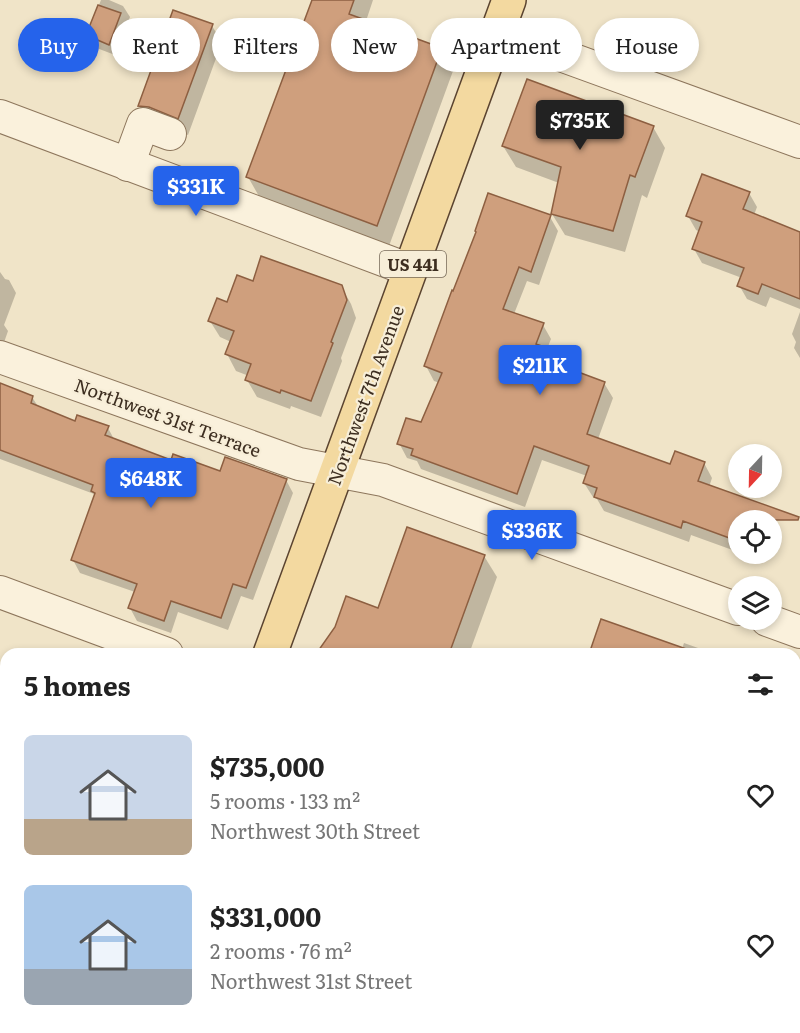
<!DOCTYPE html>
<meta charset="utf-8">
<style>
body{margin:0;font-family:Literata,serif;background:#f2f2f2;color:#222;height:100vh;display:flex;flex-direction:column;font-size:22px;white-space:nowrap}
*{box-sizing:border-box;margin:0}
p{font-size:20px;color:#767676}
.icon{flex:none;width:33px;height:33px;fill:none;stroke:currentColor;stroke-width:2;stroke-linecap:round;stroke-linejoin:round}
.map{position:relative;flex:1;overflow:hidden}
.sheet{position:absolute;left:0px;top:648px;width:801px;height:386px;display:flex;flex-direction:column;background:#fff;border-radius:18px 18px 0 0;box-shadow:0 3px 9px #0003}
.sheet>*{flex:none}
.top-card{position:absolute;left:18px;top:18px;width:765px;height:54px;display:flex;gap:12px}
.needle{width:39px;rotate:202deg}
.buttons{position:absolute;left:728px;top:444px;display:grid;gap:12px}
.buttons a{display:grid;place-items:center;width:54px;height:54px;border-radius:50%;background:#fff;box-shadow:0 3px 9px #0003;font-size:30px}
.price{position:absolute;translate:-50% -51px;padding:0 14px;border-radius:6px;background:#2563eb;color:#fff;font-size:20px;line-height:39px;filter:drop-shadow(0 2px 3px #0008)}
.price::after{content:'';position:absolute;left:50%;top:36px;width:18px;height:14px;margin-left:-9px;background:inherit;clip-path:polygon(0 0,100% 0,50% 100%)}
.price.on{background:#222;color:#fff}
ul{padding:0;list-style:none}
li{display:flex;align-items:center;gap:18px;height:150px;padding:0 24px}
li span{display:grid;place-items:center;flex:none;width:168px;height:120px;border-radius:9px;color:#555}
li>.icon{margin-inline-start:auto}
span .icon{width:72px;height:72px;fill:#fffc;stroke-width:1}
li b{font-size:26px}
h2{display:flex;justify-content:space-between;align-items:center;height:72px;padding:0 24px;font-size:26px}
.pill{padding:0 21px;border-radius:27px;background:#fff;box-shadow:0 3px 9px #0003;font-size:21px;line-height:54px}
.pill.on{background:#2563eb;color:#fff}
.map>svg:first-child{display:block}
.shadow{fill:#0003}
.building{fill:#cf9f7d;stroke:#8d5f41;stroke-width:1.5}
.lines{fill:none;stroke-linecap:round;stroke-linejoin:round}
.minor-casing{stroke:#8d765c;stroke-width:34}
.major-casing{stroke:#5b4430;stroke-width:36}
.minor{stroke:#faf1dc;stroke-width:32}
.major{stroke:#f3d9a0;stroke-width:33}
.labels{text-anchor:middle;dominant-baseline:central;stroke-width:4.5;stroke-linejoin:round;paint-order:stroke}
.shield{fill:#f7eed8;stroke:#756857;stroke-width:1.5}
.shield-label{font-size:16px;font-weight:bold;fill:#3d2e20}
.street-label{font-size:18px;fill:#3d2e20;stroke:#f7eed8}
</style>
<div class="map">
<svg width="800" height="1033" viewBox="0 0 800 1033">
<rect width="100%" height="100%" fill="#f0e4c8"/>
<g class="shadow">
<polygon points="101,0 109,0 123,6 130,17 115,55 94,47 87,35"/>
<polygon points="314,0 373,0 366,21 441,50 453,71 389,246 260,198 248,177"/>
<polygon points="212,26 222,42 188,135 160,124 149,122 139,106"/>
<polygon points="653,127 665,148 647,198 642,195 625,252 565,235 552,214 559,183 516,167 503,146"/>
<polygon points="749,193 757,207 754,215 800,234 800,309 770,297 766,307 747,299 739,285 742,278 702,263 694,249 700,232 696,230 688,216"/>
<polygon points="550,217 558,231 539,285 527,281 514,314 543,325 551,339 547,349 549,350 558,365 604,383 613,398 598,439 671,466 704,463 712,478 709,487 764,506 772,521 771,524 771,520 738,520 738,552 691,535 689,542 604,511 597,499 593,497 584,483 587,476 542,460 525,507 421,469 417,461 407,458 399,443 422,424 440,383 434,381 426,366"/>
<polygon points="0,272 5,279 9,280 16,293 4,325 8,331 0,354"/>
<polygon points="254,283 341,286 351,304 356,318 341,358 342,361 321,417 291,406 290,409 257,397 247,380 249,376 236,371 227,354 231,342 220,337 210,321"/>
<polygon points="800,312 800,358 794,348 796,342 792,334"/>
<polygon points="0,385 32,397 39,408 76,423 108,428 115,441 172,462 221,473 286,480 293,493 253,600 241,596 228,630 178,612 171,633 137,621 130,608 135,592 80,573 73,560 96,497 94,494 0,459"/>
<polygon points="484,556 497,577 469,654 324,654 379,610"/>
<polygon points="684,643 715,654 591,654 682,649"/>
<polygon points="42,648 58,654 40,654"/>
<polygon points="0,686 6,688 6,846 3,845 0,852"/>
<polygon points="795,696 800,698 800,824 795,822"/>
<polygon points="11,1028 102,1028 100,1033 9,1033"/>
<polygon points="294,1028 375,1028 372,1033 291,1033"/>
<polygon points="431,1028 465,1028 479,1033 429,1033"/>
</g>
<g class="building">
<polygon points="312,0 354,0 349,14 442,48 377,226 246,177"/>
<polygon points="98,5 121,13 109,45 86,35"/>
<polygon points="173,10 213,24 178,119 149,107 138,106"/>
<polygon points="527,79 654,126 635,177 630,175 613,231 551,214 561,167 502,146"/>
<polygon points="702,174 750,192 743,209 800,232 800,299 762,284 758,294 737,286 744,268 692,249 702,222 686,216"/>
<polygon points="488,193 551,215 531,272 519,267 503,309 544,323 536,344 550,349 546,360 605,382 587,434 670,464 675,451 705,462 698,481 799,517 798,520 738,520 738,536 733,534 732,539 683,521 681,528 594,497 597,488 583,483 589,466 534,446 517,494 411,455 413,449 397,444 406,418 421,422 442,373 424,366 452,290 453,291 476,232 475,231"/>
<polygon points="261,256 342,285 347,300 331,342 333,343 311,401 281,390 280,393 245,380 251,364 225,354 234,331 208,321 217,298 227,302 237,275 253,281"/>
<polygon points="0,383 33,396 31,403 75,421 77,415 109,426 105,435 171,460 173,454 220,471 225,457 287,479 246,588 233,584 221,618 171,601 164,621 128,608 137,584 71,560 95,493 91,491 93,485 0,450"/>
<polygon points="407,527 485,555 449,654 316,654 335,627 346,596 378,608"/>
<polygon points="601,619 692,651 691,654 589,654"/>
</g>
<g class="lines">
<defs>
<g id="minor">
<polyline points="497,32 800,142"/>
<polyline points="0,116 410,270"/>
<polyline points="128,165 143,124 170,134"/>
<polyline points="0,357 299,464 383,480 738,609"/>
<polyline points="0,592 167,654"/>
<polyline points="767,620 800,632"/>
<polyline points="795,882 800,884"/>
<polyline points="0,934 6,923"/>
<polyline points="197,1028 213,1033"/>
</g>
<g id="major">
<polyline points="270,654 509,0"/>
<polyline points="132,1033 134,1028"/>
</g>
</defs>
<use href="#minor" class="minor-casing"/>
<use href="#major" class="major-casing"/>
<use href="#minor" class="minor"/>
<use href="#major" class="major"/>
</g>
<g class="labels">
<rect class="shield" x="380" y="251" width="66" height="26" rx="4.5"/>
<g class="shield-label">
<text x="413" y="264">US 441</text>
</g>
<g class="street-label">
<text transform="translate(365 395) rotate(-70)">Northwest 7th Avenue</text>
<text transform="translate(168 417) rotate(20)">Northwest 31st Terrace</text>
</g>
</g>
</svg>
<div class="buttons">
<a><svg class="needle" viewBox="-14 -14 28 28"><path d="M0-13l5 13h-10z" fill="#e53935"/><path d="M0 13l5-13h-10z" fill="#767676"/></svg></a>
<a><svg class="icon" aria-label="locate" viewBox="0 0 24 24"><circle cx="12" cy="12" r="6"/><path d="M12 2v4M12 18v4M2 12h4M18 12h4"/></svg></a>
<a><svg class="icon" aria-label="layers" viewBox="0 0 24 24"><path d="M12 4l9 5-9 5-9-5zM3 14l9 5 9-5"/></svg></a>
</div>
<b class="price on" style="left:580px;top:151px">$735K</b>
<b class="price" style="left:196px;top:217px">$331K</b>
<b class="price" style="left:540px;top:396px">$211K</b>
<b class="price" style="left:151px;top:509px">$648K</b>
<b class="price" style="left:532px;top:561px">$336K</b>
<div class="top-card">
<a class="pill on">Buy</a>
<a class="pill">Rent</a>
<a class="pill">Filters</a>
<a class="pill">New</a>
<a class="pill">Apartment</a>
<a class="pill">House</a>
</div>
<section class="sheet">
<h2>5 homes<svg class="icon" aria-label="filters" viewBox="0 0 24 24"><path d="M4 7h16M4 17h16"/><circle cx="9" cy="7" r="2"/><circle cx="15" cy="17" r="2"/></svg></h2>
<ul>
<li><span style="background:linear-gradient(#c9d6e8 70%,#b9a48a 0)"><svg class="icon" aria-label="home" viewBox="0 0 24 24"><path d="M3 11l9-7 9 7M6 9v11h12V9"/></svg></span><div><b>$735,000</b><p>5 rooms · 133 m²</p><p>Northwest 30th Street</p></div><svg class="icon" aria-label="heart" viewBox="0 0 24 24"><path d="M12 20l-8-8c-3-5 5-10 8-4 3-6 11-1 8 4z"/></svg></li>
<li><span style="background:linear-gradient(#a9c7e8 70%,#9aa5b1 0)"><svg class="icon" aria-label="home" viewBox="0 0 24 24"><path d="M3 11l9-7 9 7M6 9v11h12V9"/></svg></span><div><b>$331,000</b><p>2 rooms · 76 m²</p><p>Northwest 31st Street</p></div><svg class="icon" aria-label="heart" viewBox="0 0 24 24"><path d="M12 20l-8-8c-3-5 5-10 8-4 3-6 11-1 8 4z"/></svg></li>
</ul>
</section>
</div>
